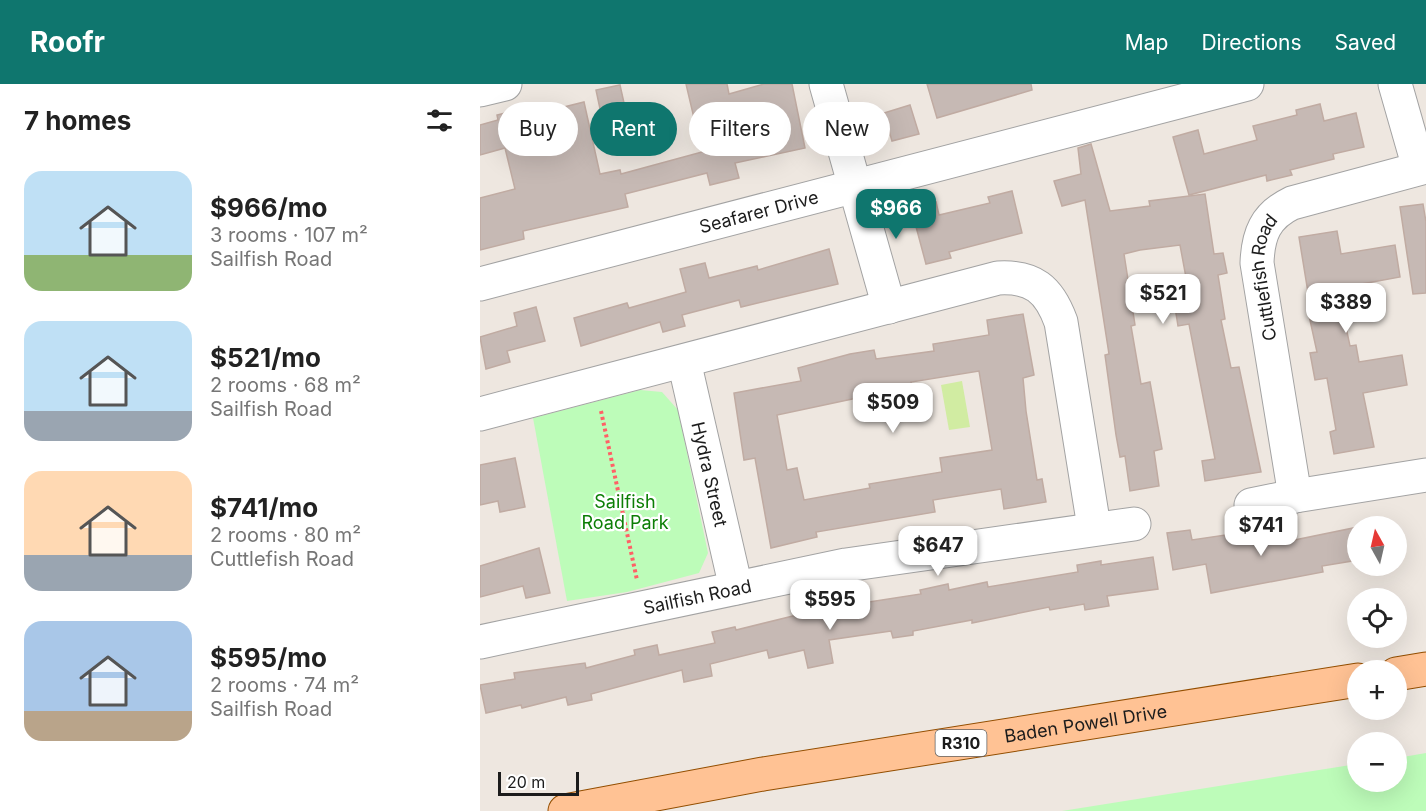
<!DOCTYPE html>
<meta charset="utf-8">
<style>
body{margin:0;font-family:Inter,sans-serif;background:#f2f2f2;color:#222;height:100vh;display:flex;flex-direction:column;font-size:22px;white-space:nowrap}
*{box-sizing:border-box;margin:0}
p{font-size:20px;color:#767676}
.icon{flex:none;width:33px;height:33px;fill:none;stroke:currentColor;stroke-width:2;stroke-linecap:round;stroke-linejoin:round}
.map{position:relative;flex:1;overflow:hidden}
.details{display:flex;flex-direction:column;background:#fff;width:480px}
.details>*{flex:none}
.top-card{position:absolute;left:18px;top:18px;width:570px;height:54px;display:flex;gap:12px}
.needle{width:39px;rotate:352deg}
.buttons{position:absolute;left:867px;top:432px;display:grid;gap:12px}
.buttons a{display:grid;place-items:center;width:60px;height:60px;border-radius:50%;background:#fff;box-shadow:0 6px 24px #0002;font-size:30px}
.scale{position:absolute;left:18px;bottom:15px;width:81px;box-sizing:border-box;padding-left:6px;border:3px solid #1c1c1c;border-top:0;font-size:16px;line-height:21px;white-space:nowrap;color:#1c1c1c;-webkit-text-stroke:4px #fff;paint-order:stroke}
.price{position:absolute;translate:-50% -51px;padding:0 14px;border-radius:12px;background:#fff;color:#222;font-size:20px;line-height:39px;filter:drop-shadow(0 2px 3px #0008)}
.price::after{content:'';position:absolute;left:50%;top:36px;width:18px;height:14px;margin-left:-9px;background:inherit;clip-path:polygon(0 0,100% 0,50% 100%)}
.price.active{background:#0f766e;color:#fff}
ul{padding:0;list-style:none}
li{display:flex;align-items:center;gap:18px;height:150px;padding:0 24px}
li span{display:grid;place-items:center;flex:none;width:168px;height:120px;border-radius:18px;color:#555}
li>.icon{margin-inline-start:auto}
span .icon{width:72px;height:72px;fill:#fffc;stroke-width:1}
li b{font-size:26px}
h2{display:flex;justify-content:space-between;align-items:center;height:72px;padding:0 24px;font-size:26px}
.chip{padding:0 21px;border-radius:27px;background:#fff;box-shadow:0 6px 24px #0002;font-size:21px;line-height:54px}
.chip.active{background:#0f766e;color:#fff}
header{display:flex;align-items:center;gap:36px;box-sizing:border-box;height:84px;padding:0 30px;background:#0f766e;color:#fff}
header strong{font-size:28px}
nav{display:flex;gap:33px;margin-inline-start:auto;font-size:21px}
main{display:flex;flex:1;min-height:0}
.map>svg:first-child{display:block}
.grass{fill:#d1eca2}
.park{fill:#bdfcb9}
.building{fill:#c6b9b4;stroke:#c0aba2;stroke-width:1.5;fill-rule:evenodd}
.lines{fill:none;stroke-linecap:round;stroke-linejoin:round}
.minor-casing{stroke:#a3a3a3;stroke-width:35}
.major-casing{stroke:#934e00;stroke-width:35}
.path{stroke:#ff6066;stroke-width:4;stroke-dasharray:3 3;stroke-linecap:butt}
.minor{stroke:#fff;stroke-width:33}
.major{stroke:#ffc294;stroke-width:33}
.labels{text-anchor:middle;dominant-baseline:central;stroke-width:4.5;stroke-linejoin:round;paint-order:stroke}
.shield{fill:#fff;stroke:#606060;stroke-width:1.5}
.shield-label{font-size:16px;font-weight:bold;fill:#1c1c1c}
.street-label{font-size:18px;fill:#1c1c1c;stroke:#fff}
.park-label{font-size:18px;fill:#0c7e05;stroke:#fff}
</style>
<header>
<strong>Roofr</strong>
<nav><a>Map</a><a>Directions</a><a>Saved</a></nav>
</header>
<main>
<section class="details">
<h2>7 homes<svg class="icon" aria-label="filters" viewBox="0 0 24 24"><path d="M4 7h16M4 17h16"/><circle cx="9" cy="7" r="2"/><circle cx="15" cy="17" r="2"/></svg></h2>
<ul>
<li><span style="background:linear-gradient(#bfe0f5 70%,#8fb573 0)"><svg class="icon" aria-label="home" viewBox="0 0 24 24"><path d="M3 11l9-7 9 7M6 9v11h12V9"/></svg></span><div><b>$966/mo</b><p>3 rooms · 107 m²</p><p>Sailfish Road</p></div></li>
<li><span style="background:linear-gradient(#bfe0f5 75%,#9aa5b1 0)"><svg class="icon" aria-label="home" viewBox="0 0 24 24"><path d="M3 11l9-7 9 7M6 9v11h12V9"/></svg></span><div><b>$521/mo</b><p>2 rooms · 68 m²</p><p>Sailfish Road</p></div></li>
<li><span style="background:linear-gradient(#ffd9b3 70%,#9aa5b1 0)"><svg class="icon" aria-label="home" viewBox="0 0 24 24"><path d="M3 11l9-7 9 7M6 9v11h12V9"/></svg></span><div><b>$741/mo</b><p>2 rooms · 80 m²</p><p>Cuttlefish Road</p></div></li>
<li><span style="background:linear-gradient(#a9c7e8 75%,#b9a48a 0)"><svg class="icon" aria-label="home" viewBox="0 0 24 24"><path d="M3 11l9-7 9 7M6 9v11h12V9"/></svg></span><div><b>$595/mo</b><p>2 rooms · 74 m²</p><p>Sailfish Road</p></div></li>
</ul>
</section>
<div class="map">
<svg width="946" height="727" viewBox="0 0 946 727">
<rect width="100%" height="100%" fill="#eee7e0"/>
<polygon class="grass" points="482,297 490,343 469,346 461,301"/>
<g class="park">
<polygon points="160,306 182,308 198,326 228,469 219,489 147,508 87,517 53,334"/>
<polygon points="946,669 946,727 582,727 877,680 878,698 916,698 917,674"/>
</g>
<g class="building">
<polygon points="206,0 247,0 249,10 284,0 312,0 325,64 255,79 259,94 230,101 227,89 145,110 148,123 43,147 44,155 0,166 0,114 35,105 25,64 0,71 0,41 18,36 17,31 42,25 44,33 104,18 120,90 140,86 141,90 222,68"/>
<polygon points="447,0 551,0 552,6 457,34"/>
<polygon points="140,1 146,28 122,34 116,6"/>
<polygon points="840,20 844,37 876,29 884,63 853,70 854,75 810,86 812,91 787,97 786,91 709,111 693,53 718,46 724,70 777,56 773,42 817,31 816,26"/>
<polygon points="430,21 439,50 412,57 404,29"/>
<polygon points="611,60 630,127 670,122 669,117 725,110 734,170 743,169 747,189 738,191 745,235 741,236 751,284 759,283 781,388 725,397 722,377 735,375 709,240 698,242 694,217 710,215 700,161 660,166 644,170 655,241 651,242 661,300 670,298 682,365 674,367 679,402 650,407 645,372 640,373 636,351 625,271 629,270 605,116 582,122 574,97 601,90 598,64"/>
<polygon points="532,107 542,149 469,168 471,174 446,180 431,124 456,118 459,131 510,119 508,113"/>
<polygon points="943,120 946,138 946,209 933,210 920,123"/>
<polygon points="857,147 861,170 915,161 920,193 860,204 859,211 870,262 876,261 879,278 922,271 927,301 883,309 894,363 854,370 850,348 856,346 847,294 835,296 830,269 837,268 828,227 831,227 819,153"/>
<polygon points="349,165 358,200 261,223 259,216 202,231 205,242 183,248 180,238 101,262 94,234 147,219 149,224 206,208 200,185 225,179 229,194 277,182 278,186"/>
<polygon points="56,223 65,257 27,267 30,278 6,285 0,253 37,242 34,229"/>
<path d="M543,230l11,61 -11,3 3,33 11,69 5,-1 4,23 -42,7 -3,-20 -68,11 2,12 -119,20 1,5 -46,11 -16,-90 -11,2 -10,-67 67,-12 -3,-13 52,-14 24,-4 2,9 58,-8 -1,-7 56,-9 -2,-15zM499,287l13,79 -52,8 2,14 -73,12 1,4 -66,12 -7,-32 -10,2 -10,-55 113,-24 1,5 22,-3 -2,-11z"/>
<polygon points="35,374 45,423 20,428 18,417 0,421 0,381"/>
<polygon points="878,443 878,476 842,482 843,488 731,509 726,480 693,486 687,449 710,446 712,456 752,450 753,456 794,450 795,460"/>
<polygon points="59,464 70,509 46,514 43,502 0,513 0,482"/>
<polygon points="673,473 678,505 627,512 629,522 605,526 604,520 570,526 569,523 492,539 492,536 433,547 433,551 413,554 411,547 349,556 353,579 328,584 324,566 289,574 287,566 230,580 232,592 204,598 202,586 111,610 112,616 88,621 86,613 42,624 41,621 6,629 0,601 35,595 34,589 105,579 106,584 155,571 154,566 177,561 179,571 235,559 232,548 255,543 256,546 317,531 316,526 342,521 343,524 389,518 441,510 440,506 468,500 469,506 507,498 508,503 598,488 597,481 621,477 621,481"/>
</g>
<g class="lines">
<defs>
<g id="minor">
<polyline points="346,0 409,223"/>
<polyline points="915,0 939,84"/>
<polyline points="0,6 25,0"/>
<path id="s1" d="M0,200l767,-200"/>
<path id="s2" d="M204,277l52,227"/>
<path d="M0,330l518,-136c35,-2 51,11 63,44l33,205"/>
<path id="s3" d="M815,412l-38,-233c1,-28 8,-47 35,-60l134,-36"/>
<polyline points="771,421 815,412 946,391"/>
<path id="s4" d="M0,558l366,-77 288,-41"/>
</g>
<g id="major">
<polyline points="916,590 946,585"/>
<path id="s5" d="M85,727l198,-37 595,-94"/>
</g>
</defs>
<use href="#minor" class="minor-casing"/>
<use href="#major" class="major-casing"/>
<polyline class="path" points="121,327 157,496"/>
<use href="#minor" class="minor"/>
<use href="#major" class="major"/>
</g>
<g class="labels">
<rect class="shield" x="455.5" y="646" width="51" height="26" rx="4.5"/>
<g class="shield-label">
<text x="481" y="659">R310</text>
</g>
<g class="street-label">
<text stroke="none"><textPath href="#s1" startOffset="288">Seafarer Drive</textPath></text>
<text stroke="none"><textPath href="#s3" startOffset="222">Cuttlefish Road</textPath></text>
<text stroke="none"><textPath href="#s2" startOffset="116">Hydra Street</textPath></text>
<text stroke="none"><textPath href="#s4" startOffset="222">Sailfish Road</textPath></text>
<text stroke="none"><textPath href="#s5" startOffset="528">Baden Powell Drive</textPath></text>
</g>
<g class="park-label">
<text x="145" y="417">Sailfish<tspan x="145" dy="21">Road Park</tspan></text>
</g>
</g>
</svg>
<div class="buttons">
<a><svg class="needle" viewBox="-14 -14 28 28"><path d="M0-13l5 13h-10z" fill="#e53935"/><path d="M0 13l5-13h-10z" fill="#767676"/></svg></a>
<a><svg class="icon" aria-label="locate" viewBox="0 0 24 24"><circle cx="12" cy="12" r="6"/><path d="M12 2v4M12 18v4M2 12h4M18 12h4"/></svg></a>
<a>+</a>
<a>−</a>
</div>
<div class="scale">20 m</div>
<b class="price active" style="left:416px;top:156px">$966</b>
<b class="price" style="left:683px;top:241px">$521</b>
<b class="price" style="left:866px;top:250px">$389</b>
<b class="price" style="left:413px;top:350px">$509</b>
<b class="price" style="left:781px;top:473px">$741</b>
<b class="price" style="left:458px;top:493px">$647</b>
<b class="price" style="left:350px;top:547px">$595</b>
<div class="top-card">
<a class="chip">Buy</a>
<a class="chip active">Rent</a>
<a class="chip">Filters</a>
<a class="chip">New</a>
</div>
</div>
</main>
